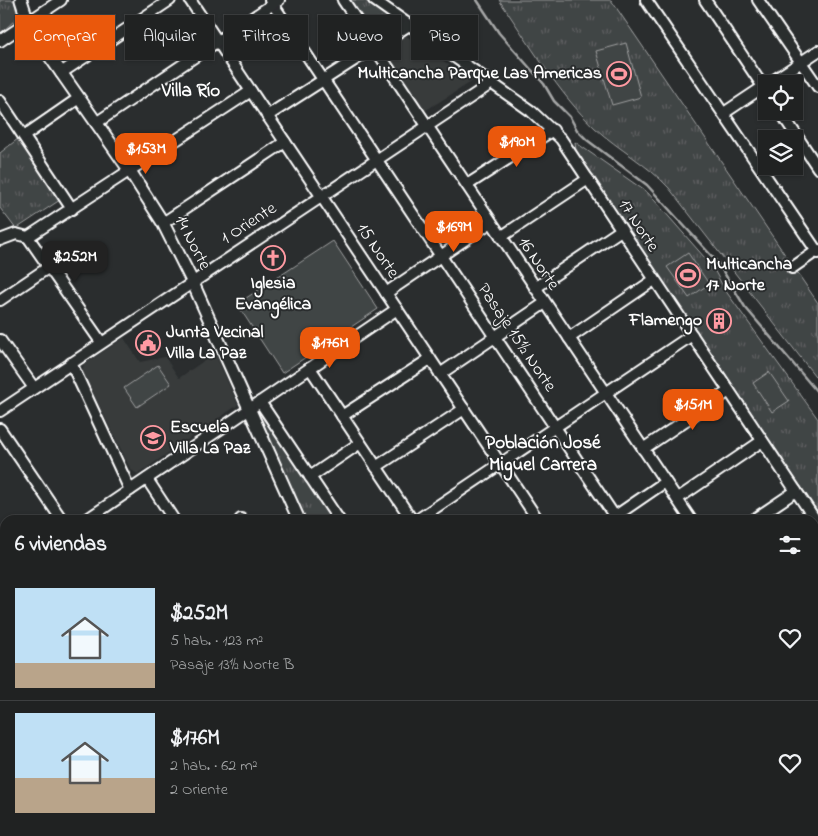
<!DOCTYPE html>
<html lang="es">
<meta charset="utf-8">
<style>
body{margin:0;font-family:"Indie Flower",sans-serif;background:#282a2a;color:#f1f3f6;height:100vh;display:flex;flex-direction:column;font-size:19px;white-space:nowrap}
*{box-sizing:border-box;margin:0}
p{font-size:16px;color:#a2a4a5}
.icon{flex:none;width:28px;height:28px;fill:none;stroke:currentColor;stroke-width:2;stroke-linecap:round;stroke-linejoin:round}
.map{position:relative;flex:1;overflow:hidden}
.details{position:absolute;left:0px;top:515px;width:819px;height:321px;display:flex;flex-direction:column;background:#202222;border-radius:15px 15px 0 0;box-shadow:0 1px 4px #0004,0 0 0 1px #3d3f40}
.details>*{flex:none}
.guide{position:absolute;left:15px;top:15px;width:500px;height:45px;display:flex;gap:10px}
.controls{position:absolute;left:758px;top:75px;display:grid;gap:10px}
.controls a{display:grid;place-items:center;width:45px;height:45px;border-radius:0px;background:#202222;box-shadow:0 1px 4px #0004,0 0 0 1px #3d3f40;font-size:25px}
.price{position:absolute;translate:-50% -42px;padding:0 11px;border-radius:10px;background:#ea580c;color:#fff;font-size:16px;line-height:32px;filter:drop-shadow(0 1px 2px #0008)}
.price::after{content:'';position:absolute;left:50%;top:30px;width:15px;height:11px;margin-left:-8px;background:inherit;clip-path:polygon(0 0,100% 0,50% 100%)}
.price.current{background:#222;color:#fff}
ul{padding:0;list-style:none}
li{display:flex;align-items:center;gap:15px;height:125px;padding:0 15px}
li+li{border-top:1px solid #3d3f40}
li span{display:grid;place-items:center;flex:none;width:140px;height:100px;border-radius:0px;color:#555}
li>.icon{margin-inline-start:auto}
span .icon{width:60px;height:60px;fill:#fffc;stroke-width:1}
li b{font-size:21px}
h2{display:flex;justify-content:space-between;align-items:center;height:60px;padding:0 15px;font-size:21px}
.pill{padding:0 18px;border-radius:0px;background:#202222;box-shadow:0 1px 4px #0004,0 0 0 1px #3d3f40;font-size:18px;line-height:45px}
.pill.current{background:#ea580c;color:#fff}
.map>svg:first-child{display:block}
.built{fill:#373a3b}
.grass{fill:url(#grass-tufts);stroke:#a0a2a2}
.pitch{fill:#414445;stroke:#a0a2a2}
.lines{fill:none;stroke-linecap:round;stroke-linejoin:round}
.stream{stroke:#a6a7a7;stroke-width:2.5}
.minor-casing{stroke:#fff;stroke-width:14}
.tertiary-casing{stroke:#fff;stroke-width:15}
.minor{stroke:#2a2d2e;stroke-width:10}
.tertiary{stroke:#2a2d2e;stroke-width:11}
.labels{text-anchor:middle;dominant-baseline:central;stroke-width:4;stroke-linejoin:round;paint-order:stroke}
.poi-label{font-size:18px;font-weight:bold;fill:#fff;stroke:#2a2d2e;text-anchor:start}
.street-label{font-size:18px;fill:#fff;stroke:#2a2d2e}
.neighbourhood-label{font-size:19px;font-weight:bold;fill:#fff;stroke:#2a2d2e}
</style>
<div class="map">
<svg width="818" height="836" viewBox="0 0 818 836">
<defs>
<pattern id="grass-tufts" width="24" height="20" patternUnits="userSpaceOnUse" patternTransform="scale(1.25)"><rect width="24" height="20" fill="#414445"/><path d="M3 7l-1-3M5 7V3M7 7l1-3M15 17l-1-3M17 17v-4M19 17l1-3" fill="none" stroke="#5e6061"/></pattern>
</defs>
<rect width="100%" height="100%" fill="#2a2d2e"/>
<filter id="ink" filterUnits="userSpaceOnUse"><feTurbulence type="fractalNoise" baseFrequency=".02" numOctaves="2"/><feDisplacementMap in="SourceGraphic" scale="10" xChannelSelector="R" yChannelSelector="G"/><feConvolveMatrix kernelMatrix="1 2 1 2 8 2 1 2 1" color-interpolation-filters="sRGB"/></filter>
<g filter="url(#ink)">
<g class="built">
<polygon points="405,35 473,81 423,112 382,49"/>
<polygon points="124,338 140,362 165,357 179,378 215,353 238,405 138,474 131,470 82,371 84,364"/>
<polygon points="725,831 777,831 779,836 727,836"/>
</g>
<g class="grass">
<polygon points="0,0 14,0 18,17 0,34"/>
<polygon points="349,0 364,0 399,25 373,35"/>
<path d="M499,0h112l207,303v77l-149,-192c-22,-24 -50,-38 -74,-60 -36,-33 -67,-87 -96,-128z"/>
<polygon points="19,138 63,198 16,229 0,208 0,153"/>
<polygon points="575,142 648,193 712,266 725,290 818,419 818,512 576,151"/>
<polygon points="260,407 337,520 301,520 253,411"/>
<polygon points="0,682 5,682 5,752 0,754"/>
</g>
<g class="pitch">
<polygon points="626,43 641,97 612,105 596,51"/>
<polygon points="333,241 378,309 282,373 237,304"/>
<polygon points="688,253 709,284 689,298 667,267"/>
<polygon points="158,365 171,384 137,407 124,388"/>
<polygon points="769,372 789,401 772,412 753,383"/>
</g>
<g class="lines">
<polyline class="stream" points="477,0 499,33 544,84 554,101 570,117 577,130 587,140 647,185 718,263 745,307 818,393"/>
<defs>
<g id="minor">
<polyline points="190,0 538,520"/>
<polyline points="270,0 617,520"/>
<polyline points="343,0 691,520"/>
<polyline points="374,0 531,111 561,139 818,524"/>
<polyline points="646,0 818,253"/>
<polyline points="705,0 766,91"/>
<polyline points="758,0 818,87"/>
<polyline points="0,41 61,0"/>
<polyline points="61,73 170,0"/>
<polyline points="768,84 818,51"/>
<polyline points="0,101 72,209"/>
<polyline points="780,111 818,168"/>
<polyline points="724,113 766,85"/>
<polyline points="267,116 409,25"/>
<polyline points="96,123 279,0"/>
<polyline points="24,136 79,98"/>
<polyline points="467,185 553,130"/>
<polyline points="163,223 285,142"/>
<polyline points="28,237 101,342"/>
<polyline points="501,237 588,179"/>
<polyline points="0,240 16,234 28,237 251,91"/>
<polyline points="792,268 818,250"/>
<polyline points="535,288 621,230"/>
<polyline points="386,293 491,222"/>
<polyline points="0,300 49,267"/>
<polyline points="569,338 654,280"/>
<polyline points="0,340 34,388"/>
<polyline points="71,363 130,490"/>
<polyline points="310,368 412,520"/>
<polyline points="440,374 545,303"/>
<polyline points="260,402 339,520"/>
<polyline points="0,411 492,83"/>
<polyline points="342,416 430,359"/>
<polyline points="0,429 62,520"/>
<polyline points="643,449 729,391"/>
<polyline points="376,467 464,409"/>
<polyline points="310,477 360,443"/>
<polyline points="147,479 174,520"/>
<polyline points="677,499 762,441"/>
<polyline points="611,519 665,482"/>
<polyline points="86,520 397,309"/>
<polyline points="240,520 241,519"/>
<polyline points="417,520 692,335"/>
<polyline points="753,520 796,491"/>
<polyline points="814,552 818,549"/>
<polyline points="5,574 0,578 5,585"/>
<polyline points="814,626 818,623"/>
<polyline points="0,678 5,678"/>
<polyline points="814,703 818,710"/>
<polyline points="0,760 5,758"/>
<polyline points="814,760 818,760"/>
<polyline points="714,831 716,836"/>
<polyline points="812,831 815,836"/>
<polyline points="84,836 94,831"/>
<polyline points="633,836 644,831"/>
</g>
<g id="tertiary">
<polyline points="21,0 30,28 130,171 163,223 192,281 299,520"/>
<polyline points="814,729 818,726"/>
<polyline points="331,831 333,836"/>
<polyline points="592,836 603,831"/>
</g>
</defs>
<use href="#minor" class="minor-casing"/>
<use href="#tertiary" class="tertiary-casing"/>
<use href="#minor" class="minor"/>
<use href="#tertiary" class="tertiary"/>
</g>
</g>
<defs>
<symbol id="stadium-ring" viewBox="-11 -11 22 22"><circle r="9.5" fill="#2a2d2e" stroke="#ff9aa2" stroke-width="1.5"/><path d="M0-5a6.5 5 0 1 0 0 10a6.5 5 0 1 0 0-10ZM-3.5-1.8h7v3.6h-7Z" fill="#ff9aa2"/></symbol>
<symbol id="church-ring" viewBox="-11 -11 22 22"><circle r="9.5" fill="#2a2d2e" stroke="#ff9aa2" stroke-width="1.5"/><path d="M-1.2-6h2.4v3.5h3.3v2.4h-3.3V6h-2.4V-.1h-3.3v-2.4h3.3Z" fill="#ff9aa2"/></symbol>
<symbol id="building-ring" viewBox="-11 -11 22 22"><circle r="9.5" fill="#2a2d2e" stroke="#ff9aa2" stroke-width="1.5"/><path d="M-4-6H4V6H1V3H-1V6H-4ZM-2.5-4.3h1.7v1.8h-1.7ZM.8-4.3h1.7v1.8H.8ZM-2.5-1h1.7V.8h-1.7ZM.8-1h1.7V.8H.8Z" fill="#ff9aa2"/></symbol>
<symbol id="civic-ring" viewBox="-11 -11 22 22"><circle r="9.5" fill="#2a2d2e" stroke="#ff9aa2" stroke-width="1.5"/><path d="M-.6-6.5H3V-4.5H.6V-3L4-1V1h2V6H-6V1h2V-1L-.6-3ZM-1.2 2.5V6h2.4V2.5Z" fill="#ff9aa2"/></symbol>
<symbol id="school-ring" viewBox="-11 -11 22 22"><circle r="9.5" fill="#2a2d2e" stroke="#ff9aa2" stroke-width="1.5"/><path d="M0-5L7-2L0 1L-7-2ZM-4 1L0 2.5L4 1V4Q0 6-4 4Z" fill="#ff9aa2"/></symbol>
</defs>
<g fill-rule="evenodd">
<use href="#stadium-ring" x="605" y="60" width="28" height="28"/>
<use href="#church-ring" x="259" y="244" width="28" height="28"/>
<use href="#stadium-ring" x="674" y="261" width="28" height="28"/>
<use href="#building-ring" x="705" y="307" width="28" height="28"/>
<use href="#civic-ring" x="134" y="329" width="28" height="28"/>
<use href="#school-ring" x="139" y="424" width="28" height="28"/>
</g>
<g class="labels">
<g class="poi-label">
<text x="602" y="74" text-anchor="end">Multicancha Parque Las Americas</text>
<text x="706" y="265">Multicancha<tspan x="706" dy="21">17 Norte</tspan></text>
<text x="273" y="284" text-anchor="middle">Iglesia<tspan x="273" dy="21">Evangélica</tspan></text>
<text x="702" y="321" text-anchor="end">Flamengo</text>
<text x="166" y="333">Junta Vecinal<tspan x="166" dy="21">Villa La Paz</tspan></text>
<text x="170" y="428">Escuela<tspan x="170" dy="21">Villa La Paz</tspan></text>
</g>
<g class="street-label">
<text transform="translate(249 224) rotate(-33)">1 Oriente</text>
<text transform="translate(638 226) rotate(57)">17 Norte</text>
<text transform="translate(192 243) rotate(63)">14 Norte</text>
<text transform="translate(377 251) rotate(56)">15 Norte</text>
<text transform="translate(538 264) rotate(56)">16 Norte</text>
<text transform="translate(516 338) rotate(56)">Pasaje 15½ Norte</text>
</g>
<g class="neighbourhood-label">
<text x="191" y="91">Villa Río</text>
<text x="543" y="443">Población José<tspan x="543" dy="22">Miguel Carrera</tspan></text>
</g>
</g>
</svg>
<div class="controls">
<a><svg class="icon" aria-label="locate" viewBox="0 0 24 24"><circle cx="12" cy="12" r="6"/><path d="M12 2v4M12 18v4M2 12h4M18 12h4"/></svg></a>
<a><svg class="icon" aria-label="layers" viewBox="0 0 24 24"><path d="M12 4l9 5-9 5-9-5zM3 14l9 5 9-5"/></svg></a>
</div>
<b class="price" style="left:517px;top:168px">$190M</b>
<b class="price" style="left:146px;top:175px">$153M</b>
<b class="price" style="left:454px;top:253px">$169M</b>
<b class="price current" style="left:75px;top:283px">$252M</b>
<b class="price" style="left:330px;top:369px">$176M</b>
<b class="price" style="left:693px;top:431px">$151M</b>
<div class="guide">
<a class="pill current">Comprar</a>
<a class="pill">Alquilar</a>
<a class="pill">Filtros</a>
<a class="pill">Nuevo</a>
<a class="pill">Piso</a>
</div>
<section class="details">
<h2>6 viviendas<svg class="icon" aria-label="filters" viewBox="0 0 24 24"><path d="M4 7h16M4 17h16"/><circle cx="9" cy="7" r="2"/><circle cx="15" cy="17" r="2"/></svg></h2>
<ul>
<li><span style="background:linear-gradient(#bfe0f5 75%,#b9a48a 0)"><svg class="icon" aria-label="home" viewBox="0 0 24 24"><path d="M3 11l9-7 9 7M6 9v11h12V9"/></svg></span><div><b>$252M</b><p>5 hab. · 123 m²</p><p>Pasaje 13½ Norte B</p></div><svg class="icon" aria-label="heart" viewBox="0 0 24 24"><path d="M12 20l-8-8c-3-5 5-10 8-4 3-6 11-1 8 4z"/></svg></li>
<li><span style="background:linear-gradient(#bfe0f5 65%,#b9a48a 0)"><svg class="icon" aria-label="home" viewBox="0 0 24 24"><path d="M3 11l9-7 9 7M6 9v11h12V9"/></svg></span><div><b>$176M</b><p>2 hab. · 62 m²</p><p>2 Oriente</p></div><svg class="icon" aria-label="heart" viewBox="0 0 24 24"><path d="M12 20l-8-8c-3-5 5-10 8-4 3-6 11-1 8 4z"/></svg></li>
</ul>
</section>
</div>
